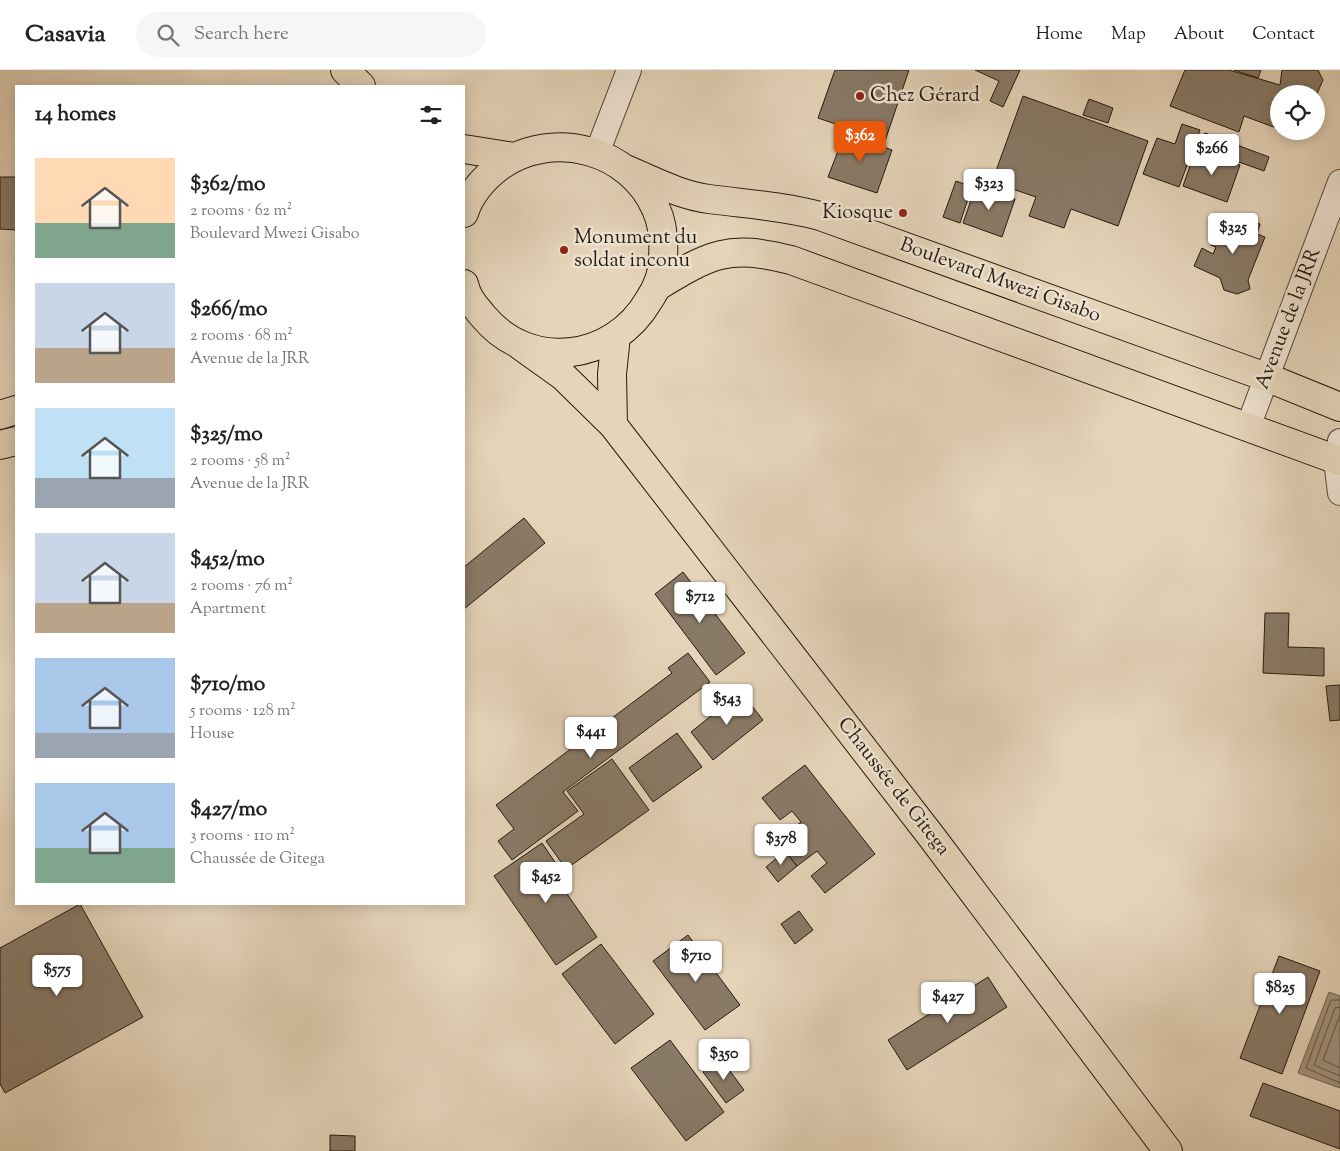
<!DOCTYPE html>
<meta charset="utf-8">
<style>
body{margin:0;font-family:"Sorts Mill Goudy",serif;background:#f6f6f6;color:#222;height:100vh;display:flex;flex-direction:column;font-size:19px;white-space:nowrap}
*{box-sizing:border-box;margin:0}
p{font-size:16px;color:#767676}
.icon{flex:none;width:28px;height:28px;fill:none;stroke:currentColor;stroke-width:2;stroke-linecap:round;stroke-linejoin:round}
.map{position:relative;flex:1;overflow:hidden}
.details{position:absolute;left:15px;top:15px;width:450px;height:820px;display:flex;flex-direction:column;background:#fff;border-radius:0px;box-shadow:0 2px 12px #0003}
.details>*{flex:none}
.buttons{position:absolute;left:1270px;top:15px;display:grid;gap:10px}
.buttons a{display:grid;place-items:center;width:55px;height:55px;border-radius:50%;background:#fff;box-shadow:0 2px 12px #0003;font-size:25px}
.price{position:absolute;translate:-50% -42px;padding:0 11px;border-radius:5px;background:#fff;color:#222;font-size:16px;line-height:32px;filter:drop-shadow(0 1px 2px #0008)}
.price::after{content:'';position:absolute;left:50%;top:30px;width:15px;height:11px;margin-left:-8px;background:inherit;clip-path:polygon(0 0,100% 0,50% 100%)}
.price.active{background:#ea580c;color:#fff}
ul{padding:0;list-style:none}
li{display:flex;align-items:center;gap:15px;height:125px;padding:0 20px}
li span{display:grid;place-items:center;flex:none;width:140px;height:100px;border-radius:0px;color:#555}
li>.icon{margin-inline-start:auto}
span .icon{width:60px;height:60px;fill:#fffc;stroke-width:1}
li b{font-size:21px}
h2{display:flex;justify-content:space-between;align-items:center;height:60px;padding:0 20px;font-size:21px}
header{display:flex;align-items:center;gap:30px;box-sizing:border-box;height:70px;padding:0 25px;background:#fff;border-bottom:1px solid #e0e0e0}
header strong{font-size:24px}
nav{display:flex;gap:28px;margin-inline-start:auto;font-size:18px}
.search{width:350px;height:45px;background:#f6f6f6;display:flex;align-items:center;gap:12px;box-sizing:border-box;padding:0 18px;border-radius:28px;color:#767676;font-size:19px}
.map>svg:first-child{display:block}
.water{fill:#a4947f;stroke:#716352}
.lines{fill:none;stroke-linecap:round;stroke-linejoin:round}
.shore{stroke:#645646;stroke-width:1}
.building{fill:#897a67;stroke:#25190e}
.minor-casing{stroke:#554839;stroke-width:26}
.major-casing{stroke:#25190e;stroke-width:30}
.minor{stroke:#eee3d2;stroke-width:24}
.major{stroke:#e5d4b9;stroke-width:28}
.poi-dot{fill:#8f2418;stroke:#eee3d2;stroke-width:2}
.labels{text-anchor:middle;dominant-baseline:central;stroke-width:5;stroke-linejoin:round;paint-order:stroke}
.poi-label{font-size:20px;fill:#25190e;stroke:#eee3d2;text-anchor:start}
.street-label{font-size:20px;fill:#25190e;stroke:#eee3d2}
</style>
<header>
<strong>Casavia</strong>
<div class="search"><svg class="icon" aria-label="search" viewBox="0 0 24 24"><circle cx="10" cy="10" r="6"/><path d="M15 15l6 6"/></svg>Search here</div>
<nav><a>Home</a><a>Map</a><a>About</a><a>Contact</a></nav>
</header>
<div class="map">
<svg width="1340" height="1081" viewBox="0 0 1340 1081">
<rect width="100%" height="100%" fill="#e5d4b9"/>
<filter id="stains"><feTurbulence type="fractalNoise" baseFrequency=".004" numOctaves="4"/><feColorMatrix values="0 0 0 0 .2 0 0 0 0 .09 0 0 0 0 .02 0 0 0 .5 -.17"/></filter>
<radialGradient id="worn" r=".72"><stop offset=".6" stop-color="#630" stop-opacity="0"/><stop offset="1" stop-color="#630" stop-opacity=".3"/></radialGradient>
<polygon class="water" points="1329,922 1340,926 1340,1018 1298,1003"/>
<g class="lines">
<g class="shore">
<polyline points="1340,930 1331,930 1306,998 1340,1013"/>
<polyline points="1340,937 1335,938 1314,995 1340,1006"/>
<polyline points="1340,945 1323,990 1340,998"/>
</g>
</g>
<g class="building">
<polygon points="835,0 909,0 885,71 818,48"/>
<polygon points="975,0 1020,0 1003,37 990,31 999,11"/>
<polygon points="1185,0 1229,0 1280,15 1282,0 1318,0 1323,10 1316,26 1316,24 1279,24 1279,59 1244,46 1239,62 1170,36"/>
<polygon points="1234,0 1261,0 1258,8"/>
<polygon points="1023,26 1148,71 1118,156 1071,139 1064,158 1029,146 1036,127 992,112"/>
<polygon points="1089,29 1113,38 1108,53 1083,45"/>
<polygon points="1182,54 1200,60 1179,117 1143,104 1157,68 1175,74"/>
<polygon points="845,63 892,80 877,123 828,107"/>
<polygon points="1205,63 1269,87 1264,101 1200,78"/>
<polygon points="1196,79 1240,95 1227,132 1183,116"/>
<polygon points="0,107 16,107 16,160 0,159"/>
<polygon points="956,111 972,117 960,153 943,147"/>
<polygon points="976,116 1015,129 1002,167 963,153"/>
<polygon points="1236,146 1260,154 1257,164 1265,167 1248,210 1250,219 1237,224 1224,220 1220,208 1194,196 1202,178 1213,184 1216,177 1211,175 1221,155 1230,158"/>
<polygon points="524,448 545,473 464,539 464,497"/>
<polygon points="683,502 745,583 716,605 655,524"/>
<polygon points="1265,543 1289,543 1288,577 1324,578 1324,606 1263,603"/>
<polygon points="688,583 710,612 563,722 578,741 512,790 498,771 514,759 496,735 672,603 668,598"/>
<polygon points="1340,615 1340,650 1330,651 1326,616"/>
<polygon points="741,622 763,650 713,690 691,662"/>
<polygon points="677,663 702,697 653,732 629,698"/>
<polygon points="612,689 649,740 566,799 546,771 584,744 567,721"/>
<polygon points="805,695 875,784 825,823 811,806 827,793 817,781 797,796 777,771 801,752 792,741 780,750 762,728"/>
<polygon points="542,773 563,804 556,808 597,867 556,895 494,806"/>
<polygon points="785,781 797,796 778,812 766,797"/>
<polygon points="80,834 143,947 5,1023 0,1014 0,878"/>
<polygon points="799,841 813,860 795,874 781,854"/>
<polygon points="688,865 740,935 705,960 653,891"/>
<polygon points="601,874 654,944 615,974 562,904"/>
<polygon points="1279,886 1320,901 1282,1004 1240,988"/>
<polygon points="988,907 1007,937 907,1000 888,970"/>
<polygon points="670,970 724,1042 686,1071 631,998"/>
<polygon points="721,989 744,1020 726,1033 703,1002"/>
<polygon points="1263,1013 1340,1041 1340,1079 1250,1046"/>
<polygon points="330,1065 355,1066 355,1081 330,1081"/>
</g>
<g class="lines">
<defs>
<g id="minor">
<polyline points="597,83 629,0"/>
<polyline points="1248,357 1340,112"/>
<polyline points="1340,371 1336,390 1340,423"/>
</g>
<g id="major">
<polyline points="345,0 361,16"/>
<polyline points="464,79 514,87"/>
<path d="M625,99c27,11 54,26 84,30 37,5 74,7 111,17l446,161 74,30"/>
<path d="M464,143c6,-19 20,-35 36,-47 53,-37 130,-17 156,43 7,15 8,33 7,49 0,15 -6,30 -14,42 -36,62 -120,72 -166,16 -9,-11 -16,-18 -19,-32"/>
<path d="M658,216c53,-32 70,-42 133,-26l549,201"/>
<polyline points="521,276 563,306 613,355 931,766 1168,1081"/>
<polyline points="0,345 16,340"/>
<polyline points="613,355 612,304 616,266"/>
<polyline points="0,375 16,371"/>
</g>
</defs>
<use href="#minor" class="minor-casing"/>
<use href="#major" class="major-casing"/>
<use href="#minor" class="minor"/>
<use href="#major" class="major"/>
</g>
<g class="poi-dot">
<circle cx="860" cy="26" r="5"/>
<circle cx="903" cy="143" r="5"/>
<circle cx="564" cy="180" r="5"/>
</g>
<g class="labels">
<g class="poi-label">
<text x="870" y="26">Chez Gérard</text>
<text x="893" y="143" text-anchor="end">Kiosque</text>
<text x="574" y="168">Monument du<tspan x="574" dy="23">soldat inconu</tspan></text>
</g>
<g class="street-label">
<text transform="translate(1000 211) rotate(20)">Boulevard Mwezi Gisabo</text>
<text transform="translate(1289 249) rotate(-69)">Avenue de la JRR</text>
<text transform="translate(893 717) rotate(52)">Chaussée de Gitega</text>
</g>
</g>
<rect width="100%" height="100%" filter="url(#stains)"/>
<rect width="100%" height="100%" fill="url(#worn)"/>
</svg>
<div class="buttons">
<a><svg class="icon" aria-label="locate" viewBox="0 0 24 24"><circle cx="12" cy="12" r="6"/><path d="M12 2v4M12 18v4M2 12h4M18 12h4"/></svg></a>
</div>
<b class="price active" style="left:860px;top:93px">$362</b>
<b class="price" style="left:1212px;top:106px">$266</b>
<b class="price" style="left:989px;top:141px">$323</b>
<b class="price" style="left:1233px;top:185px">$325</b>
<b class="price" style="left:700px;top:554px">$712</b>
<b class="price" style="left:727px;top:656px">$543</b>
<b class="price" style="left:591px;top:689px">$441</b>
<b class="price" style="left:781px;top:796px">$378</b>
<b class="price" style="left:546px;top:834px">$452</b>
<b class="price" style="left:696px;top:913px">$710</b>
<b class="price" style="left:57px;top:927px">$575</b>
<b class="price" style="left:1280px;top:945px">$825</b>
<b class="price" style="left:948px;top:954px">$427</b>
<b class="price" style="left:724px;top:1011px">$350</b>
<section class="details">
<h2>14 homes<svg class="icon" aria-label="filters" viewBox="0 0 24 24"><path d="M4 7h16M4 17h16"/><circle cx="9" cy="7" r="2"/><circle cx="15" cy="17" r="2"/></svg></h2>
<ul>
<li><span style="background:linear-gradient(#ffd9b3 65%,#7fa58c 0)"><svg class="icon" aria-label="home" viewBox="0 0 24 24"><path d="M3 11l9-7 9 7M6 9v11h12V9"/></svg></span><div><b>$362/mo</b><p>2 rooms · 62 m²</p><p>Boulevard Mwezi Gisabo</p></div></li>
<li><span style="background:linear-gradient(#c9d6e8 65%,#b9a48a 0)"><svg class="icon" aria-label="home" viewBox="0 0 24 24"><path d="M3 11l9-7 9 7M6 9v11h12V9"/></svg></span><div><b>$266/mo</b><p>2 rooms · 68 m²</p><p>Avenue de la JRR</p></div></li>
<li><span style="background:linear-gradient(#bfe0f5 70%,#9aa5b1 0)"><svg class="icon" aria-label="home" viewBox="0 0 24 24"><path d="M3 11l9-7 9 7M6 9v11h12V9"/></svg></span><div><b>$325/mo</b><p>2 rooms · 58 m²</p><p>Avenue de la JRR</p></div></li>
<li><span style="background:linear-gradient(#c9d6e8 70%,#b9a48a 0)"><svg class="icon" aria-label="home" viewBox="0 0 24 24"><path d="M3 11l9-7 9 7M6 9v11h12V9"/></svg></span><div><b>$452/mo</b><p>2 rooms · 76 m²</p><p>Apartment</p></div></li>
<li><span style="background:linear-gradient(#a9c7e8 75%,#9aa5b1 0)"><svg class="icon" aria-label="home" viewBox="0 0 24 24"><path d="M3 11l9-7 9 7M6 9v11h12V9"/></svg></span><div><b>$710/mo</b><p>5 rooms · 128 m²</p><p>House</p></div></li>
<li><span style="background:linear-gradient(#a9c7e8 65%,#7fa58c 0)"><svg class="icon" aria-label="home" viewBox="0 0 24 24"><path d="M3 11l9-7 9 7M6 9v11h12V9"/></svg></span><div><b>$427/mo</b><p>3 rooms · 110 m²</p><p>Chaussée de Gitega</p></div></li>
</ul>
</section>
</div>
